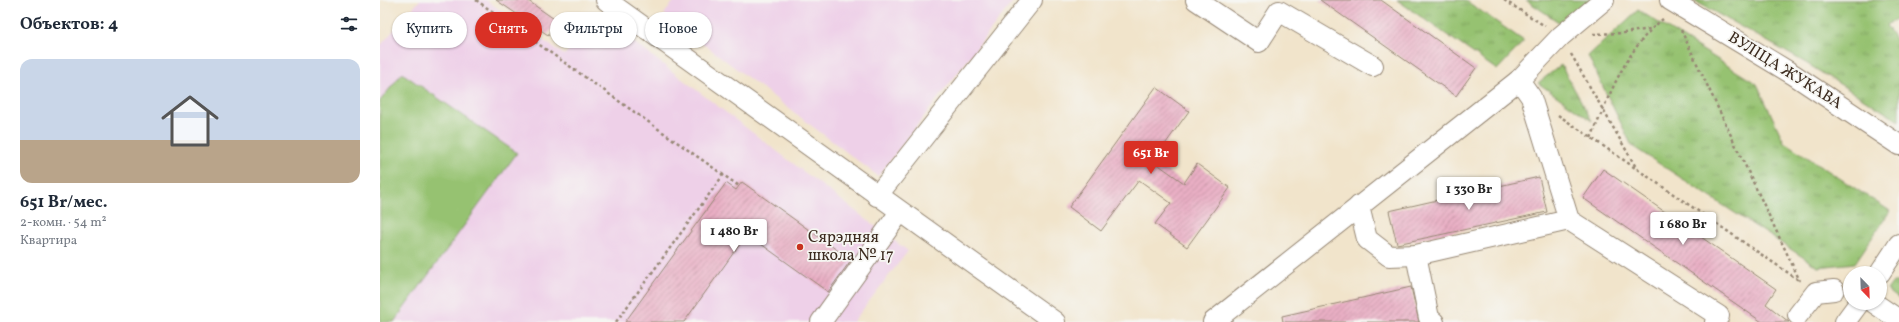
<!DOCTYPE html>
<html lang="ru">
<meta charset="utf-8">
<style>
body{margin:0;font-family:Vollkorn,serif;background:#f6f6f7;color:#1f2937;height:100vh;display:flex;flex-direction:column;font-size:15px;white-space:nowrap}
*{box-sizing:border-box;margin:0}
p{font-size:13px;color:#747a83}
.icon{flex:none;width:22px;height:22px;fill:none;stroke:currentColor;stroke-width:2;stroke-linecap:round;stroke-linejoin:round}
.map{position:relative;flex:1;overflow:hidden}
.side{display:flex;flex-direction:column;background:#fff;width:380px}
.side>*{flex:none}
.guide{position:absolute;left:12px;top:12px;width:380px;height:36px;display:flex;gap:8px}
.needle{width:26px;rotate:157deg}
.controls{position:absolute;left:1463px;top:266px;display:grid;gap:8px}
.controls a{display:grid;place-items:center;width:44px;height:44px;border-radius:50%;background:#fff;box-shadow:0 1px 3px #0004;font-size:20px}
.price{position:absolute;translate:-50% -34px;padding:0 9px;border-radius:4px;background:#fff;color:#222;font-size:13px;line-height:26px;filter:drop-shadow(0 1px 2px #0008)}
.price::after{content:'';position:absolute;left:50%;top:24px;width:12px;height:9px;margin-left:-6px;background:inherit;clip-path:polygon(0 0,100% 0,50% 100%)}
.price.active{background:#d93025;color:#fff}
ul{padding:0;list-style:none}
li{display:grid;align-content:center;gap:8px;height:212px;padding:0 20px}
li span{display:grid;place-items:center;height:124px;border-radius:12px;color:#555}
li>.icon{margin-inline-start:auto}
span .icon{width:72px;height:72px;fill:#fffc;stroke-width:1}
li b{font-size:17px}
h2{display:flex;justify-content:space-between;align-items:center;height:48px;padding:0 20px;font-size:17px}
.pill{padding:0 14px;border-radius:18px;background:#fff;box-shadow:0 1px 3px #0004;font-size:14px;line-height:36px}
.pill.active{background:#d93025;color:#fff}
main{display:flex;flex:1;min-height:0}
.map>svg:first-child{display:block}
.built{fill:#eed0e8}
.grass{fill:url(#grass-tufts);stroke:#687648}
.pitch{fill:#96c271;stroke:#687648}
.building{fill:url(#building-hatch)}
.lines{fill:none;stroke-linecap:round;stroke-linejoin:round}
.minor-casing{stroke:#968774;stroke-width:22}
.path{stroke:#968774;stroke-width:2.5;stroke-dasharray:3 3;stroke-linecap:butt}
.minor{stroke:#fff;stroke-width:20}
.poi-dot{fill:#c8321e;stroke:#f6f6f2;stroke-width:1.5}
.labels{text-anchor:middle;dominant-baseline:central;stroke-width:3.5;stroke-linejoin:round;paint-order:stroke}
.street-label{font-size:16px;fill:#3b2a1e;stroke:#f6f6f2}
.poi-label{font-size:16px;fill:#3b2a1e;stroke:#f6f6f2;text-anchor:start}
</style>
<main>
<section class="side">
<h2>Объектов: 4<svg class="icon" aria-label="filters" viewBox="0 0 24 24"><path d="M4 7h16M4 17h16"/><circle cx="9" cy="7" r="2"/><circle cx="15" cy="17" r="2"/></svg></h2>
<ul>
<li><span style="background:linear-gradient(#c9d6e8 65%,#b9a48a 0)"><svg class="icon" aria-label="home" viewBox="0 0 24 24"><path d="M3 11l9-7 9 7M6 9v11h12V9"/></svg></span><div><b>651 Br/мес.</b><p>2-комн. · 54 m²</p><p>Квартира</p></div></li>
</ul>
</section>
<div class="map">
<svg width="1519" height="322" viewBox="0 0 1519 322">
<defs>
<pattern id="grass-tufts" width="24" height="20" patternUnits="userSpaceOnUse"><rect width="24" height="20" fill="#96c271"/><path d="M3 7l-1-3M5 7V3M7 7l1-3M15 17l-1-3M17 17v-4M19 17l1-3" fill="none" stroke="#7c9e5c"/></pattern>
<pattern id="building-hatch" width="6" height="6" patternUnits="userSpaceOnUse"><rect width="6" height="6" fill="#e9afc5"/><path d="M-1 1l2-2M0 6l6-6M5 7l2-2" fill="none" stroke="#be8f9f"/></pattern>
</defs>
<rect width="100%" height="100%" fill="#f6f6f2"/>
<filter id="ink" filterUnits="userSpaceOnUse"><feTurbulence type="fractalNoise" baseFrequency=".025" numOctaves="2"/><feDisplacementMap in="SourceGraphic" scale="8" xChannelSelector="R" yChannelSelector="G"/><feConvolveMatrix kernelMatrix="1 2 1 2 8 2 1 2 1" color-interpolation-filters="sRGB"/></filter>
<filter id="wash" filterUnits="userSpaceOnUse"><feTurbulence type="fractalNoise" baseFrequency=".012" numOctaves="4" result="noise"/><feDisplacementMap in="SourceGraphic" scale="16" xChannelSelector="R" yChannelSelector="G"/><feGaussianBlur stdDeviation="0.9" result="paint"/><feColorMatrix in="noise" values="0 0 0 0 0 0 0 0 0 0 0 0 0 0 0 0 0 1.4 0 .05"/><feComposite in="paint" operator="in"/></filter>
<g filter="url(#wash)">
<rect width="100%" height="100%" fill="#f1e4cb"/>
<g class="built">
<polygon points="40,0 106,0 184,55 222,18 528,251 473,322 0,322 0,46"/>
<polygon points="295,0 634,0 498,176 284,14"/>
</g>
<g class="grass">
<polygon points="1017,0 1085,0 1144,41 1117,70"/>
<polygon points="1146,0 1214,0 1183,25"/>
<polygon points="1313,0 1519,0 1519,17 1506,25 1519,45 1519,121 1426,63"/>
<polygon points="1258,10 1377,84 1404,142 1510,211 1475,263 1438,267 1252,146 1208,56"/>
<polygon points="1181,65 1212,121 1158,83"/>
<polygon points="1513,282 1519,282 1519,299 1507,290"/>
</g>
<polygon class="pitch" points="22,73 137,153 14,322 0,322 0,101"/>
<g id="blocks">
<g class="building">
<polygon points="116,0 147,0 177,21 168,35"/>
<polygon points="940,0 1001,0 1096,68 1076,96"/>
<polygon points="776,87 809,111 773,161 804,183 817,164 850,188 807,247 775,224 791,203 759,180 721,231 689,207"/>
<polygon points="1223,169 1396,289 1386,304 1409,322 1382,322 1203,198"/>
<polygon points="1159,177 1167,212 1017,244 1009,211"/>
<polygon points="362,182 471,260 448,292 367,234 304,322 245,322 346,183 356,190"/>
<polygon points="1031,287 1039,322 903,322 902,316"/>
</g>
</g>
</g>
<g filter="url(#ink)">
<use href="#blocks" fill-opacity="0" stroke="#968774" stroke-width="1"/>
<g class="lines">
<defs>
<g id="minor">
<polyline points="226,0 675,322"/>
<polyline points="816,0 879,42 899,11 993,66"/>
<polyline points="1290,0 1414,75 1519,145"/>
<polyline points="1139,80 1151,97 1189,220 1339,316 1335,322"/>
<polyline points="497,196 652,0"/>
<polyline points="979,206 987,239 1009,256 1036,255 1189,220"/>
<polyline points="1036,255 1049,318 1054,322"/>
<polyline points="1500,273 1519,244"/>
<polyline points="1494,303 1519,320"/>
<polyline points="1418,315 1436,292 1454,290"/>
<polyline points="441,322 520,212"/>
<polyline points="833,322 1139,80 1181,36 1224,0"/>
<polyline points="1465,322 1479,303"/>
</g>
</defs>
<use href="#minor" class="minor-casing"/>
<g class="path">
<polyline points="96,0 359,186"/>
<polyline points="1124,0 1165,26"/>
<polyline points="1301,30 1420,281"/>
<polyline points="1213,34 1244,33 1270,29"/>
<polyline points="1191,54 1257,169"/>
<polyline points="1178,115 1420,281"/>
<path d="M1211,138c18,-42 35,-90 72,-119"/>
<polyline points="236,322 344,174"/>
</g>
<use href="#minor" class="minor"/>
</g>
</g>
<circle class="poi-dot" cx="420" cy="247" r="4"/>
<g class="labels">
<g class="street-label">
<text transform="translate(1405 71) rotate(32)">ВУЛІЦА ЖУКАВА</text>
</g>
<g class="poi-label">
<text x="428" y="238">Сярэдняя<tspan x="428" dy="18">школа № 17</tspan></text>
</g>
</g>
</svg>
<div class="controls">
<a><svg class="needle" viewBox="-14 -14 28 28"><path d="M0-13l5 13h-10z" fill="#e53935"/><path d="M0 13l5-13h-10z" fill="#747a83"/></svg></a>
</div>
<b class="price active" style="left:771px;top:175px">651 Br</b>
<b class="price" style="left:1089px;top:211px">1 330 Br</b>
<b class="price" style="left:1303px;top:246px">1 680 Br</b>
<b class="price" style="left:354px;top:253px">1 480 Br</b>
<div class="guide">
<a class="pill">Купить</a>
<a class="pill active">Снять</a>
<a class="pill">Фильтры</a>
<a class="pill">Новое</a>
</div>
</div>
</main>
